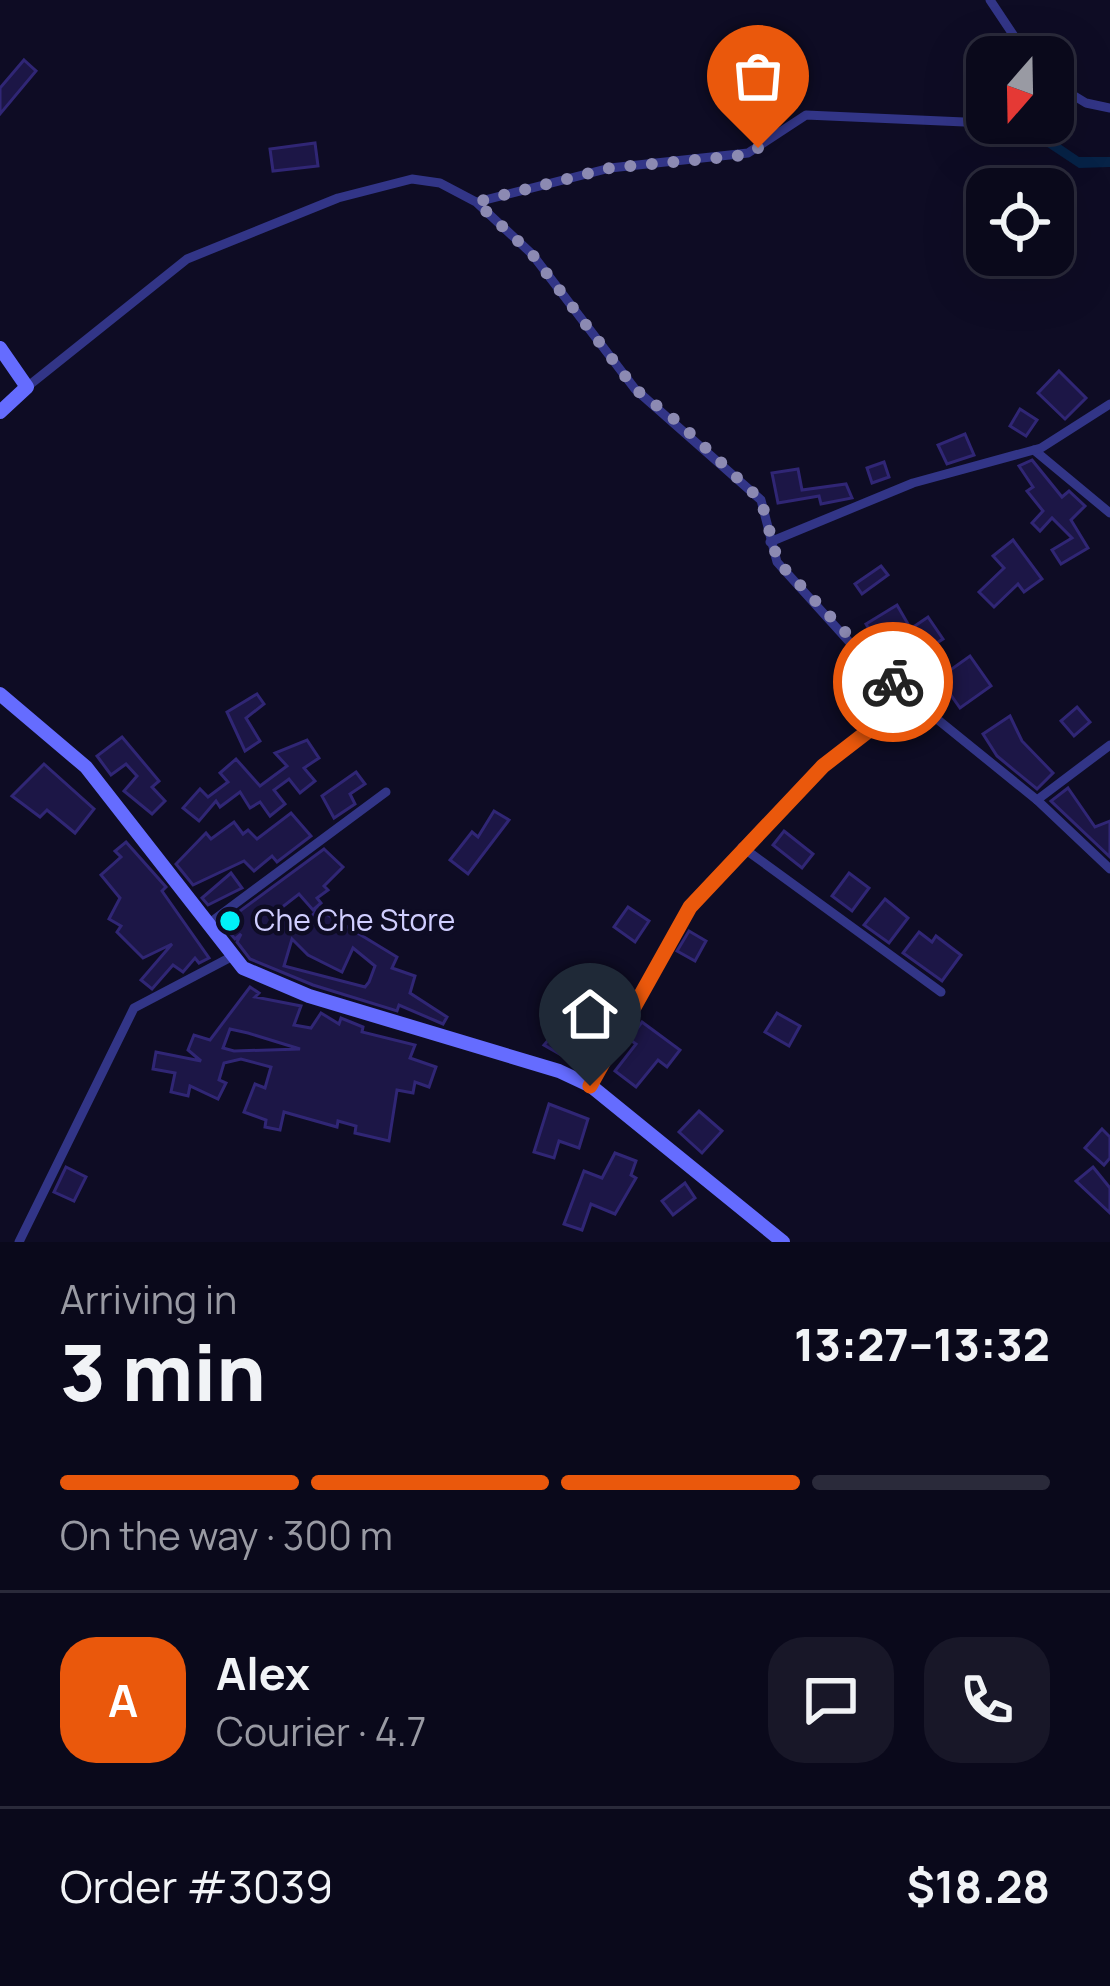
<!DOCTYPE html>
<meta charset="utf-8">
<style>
body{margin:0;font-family:Manrope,sans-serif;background:#181728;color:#f1f3f6;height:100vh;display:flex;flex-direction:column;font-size:45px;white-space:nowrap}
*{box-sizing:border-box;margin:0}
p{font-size:39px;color:#999aa3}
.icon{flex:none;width:66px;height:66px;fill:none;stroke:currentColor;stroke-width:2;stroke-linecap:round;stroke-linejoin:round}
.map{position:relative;height:1242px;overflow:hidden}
.panel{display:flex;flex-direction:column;background:#0a091b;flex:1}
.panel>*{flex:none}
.needle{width:78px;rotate:200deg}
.fabs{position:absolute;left:966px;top:36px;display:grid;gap:24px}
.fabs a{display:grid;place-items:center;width:108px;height:108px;border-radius:24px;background:#0a091b;box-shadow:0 12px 48px #0002,0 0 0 3px #2a2a3a;font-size:60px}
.pin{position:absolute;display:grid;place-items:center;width:102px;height:102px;color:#fff;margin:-123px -51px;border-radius:50% 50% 50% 0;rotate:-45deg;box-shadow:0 0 12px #0007}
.pin .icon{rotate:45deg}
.courier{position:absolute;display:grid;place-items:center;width:120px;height:120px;margin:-60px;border:9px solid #ea580c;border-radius:50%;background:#fff;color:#222;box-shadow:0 3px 15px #0007}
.overview em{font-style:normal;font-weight:800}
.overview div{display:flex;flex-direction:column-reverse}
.overview{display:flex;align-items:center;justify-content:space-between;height:204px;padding:0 60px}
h1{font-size:78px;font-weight:800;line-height:90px}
.bar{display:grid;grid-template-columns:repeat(4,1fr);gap:18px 12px;align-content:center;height:144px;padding:0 60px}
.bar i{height:15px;border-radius:9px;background:#2a2a3a}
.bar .selected{background:#ea580c}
.bar p{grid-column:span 4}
.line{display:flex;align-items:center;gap:30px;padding:0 60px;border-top:3px solid #2a2a3a}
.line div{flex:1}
.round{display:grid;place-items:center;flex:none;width:126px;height:126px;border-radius:36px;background:#181728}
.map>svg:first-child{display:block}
.water{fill:#072347}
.building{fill:#1c1646;stroke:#302675;stroke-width:3;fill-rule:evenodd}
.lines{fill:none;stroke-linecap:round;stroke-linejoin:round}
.street{stroke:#323587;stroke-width:9}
.secondary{stroke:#656cff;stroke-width:14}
.done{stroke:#8c8ab2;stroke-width:12;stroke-dasharray:0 21.6}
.route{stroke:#ea580c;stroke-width:15}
.poi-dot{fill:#00f1f9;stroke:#0e0c24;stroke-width:4.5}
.labels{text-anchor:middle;stroke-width:9;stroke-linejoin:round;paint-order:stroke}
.poi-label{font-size:30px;fill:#d0ceff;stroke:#0e0c24;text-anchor:start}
</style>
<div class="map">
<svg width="1110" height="1242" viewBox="0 0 1110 1242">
<rect width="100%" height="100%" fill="#0e0c24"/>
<polygon class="water" points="1011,123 1029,123 1079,157 1110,157 1110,167 1079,168"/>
<g class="building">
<polygon points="24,60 36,71 0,114 0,88"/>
<polygon points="315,143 318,166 273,171 270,149"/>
<polygon points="1059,371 1086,398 1065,419 1038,393"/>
<polygon points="1020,409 1037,420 1026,436 1010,426"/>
<polygon points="965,434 974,455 947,464 938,445"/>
<polygon points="1032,460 1062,497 1069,491 1085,506 1071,520 1088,548 1061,564 1052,550 1072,538 1052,518 1040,531 1032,523 1043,511 1027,491 1033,487 1019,466"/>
<polygon points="884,462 889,477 872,483 867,468"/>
<polygon points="798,469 802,490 846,484 852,498 821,504 819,496 778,503 772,473"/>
<polygon points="1013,540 1042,579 1024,592 1018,584 994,607 979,592 1004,568 993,556"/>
<polygon points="881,566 888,575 862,594 855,584"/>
<polygon points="897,605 908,624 877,643 866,624"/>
<polygon points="928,617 943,639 921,653 906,632"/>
<polygon points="970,656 991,686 960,708 939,678"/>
<polygon points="257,694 264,704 246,718 260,741 245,751 227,712"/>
<polygon points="1077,707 1090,722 1074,736 1061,721"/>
<polygon points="1010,716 1022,741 1053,773 1037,789 997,756 983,734"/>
<polygon points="122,737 159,781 152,787 165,801 152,814 124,791 137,776 126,764 111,775 97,756"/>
<polygon points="307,740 319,758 304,768 315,781 300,793 289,779 274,790 285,804 270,816 260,802 250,808 240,792 220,807 216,801 199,821 183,808 200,789 208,797 228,782 220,773 236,759 260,786 287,766 275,753"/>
<polygon points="44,764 94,809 75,833 47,810 40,817 12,796"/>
<polygon points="356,772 365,784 350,794 355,804 334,818 322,796"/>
<polygon points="1068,788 1095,827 1110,821 1110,857 1051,801"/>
<polygon points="494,811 509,820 468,874 450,860 472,832 478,837"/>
<polygon points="291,813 311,836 277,862 272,856 254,871 244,861 193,885 176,864 206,833 211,839 234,822 243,834 248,830 257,839"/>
<polygon points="784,831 813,854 802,868 773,845"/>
<polygon points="126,842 166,887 162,891 209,958 199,963 195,958 183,972 173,965 152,989 141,980 172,944 143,958 117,932 121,926 109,919 120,898 101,875 121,857 115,851"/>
<path d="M 324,849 L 343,867 L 324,886 L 328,890 L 317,898 L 321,903 L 313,910 L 299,894 L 281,908 L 298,931 L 318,909 L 397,957 L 392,968 L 415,976 L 410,993 L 447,1017 L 443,1024 L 399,1005 L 397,1011 L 313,985 L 250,959 L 237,942 L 241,934 L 235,939 L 228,931 L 225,922 ZM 292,939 L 308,955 L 342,972 L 353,948 L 375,966 L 369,982 L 365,987 L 284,966 Z"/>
<polygon points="231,873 242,888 208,905 202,898"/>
<polygon points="849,873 869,888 852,911 832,896"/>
<polygon points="885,899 908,918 889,943 864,925"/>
<polygon points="628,907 649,921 635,942 614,927"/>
<polygon points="689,931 706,941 695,961 677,951"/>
<polygon points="919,932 932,942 936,936 961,955 942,981 903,953"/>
<path d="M 250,987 L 259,993 L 255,997 L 301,1006 L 294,1025 L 311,1028 L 321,1013 L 339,1024 L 341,1018 L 363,1027 L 362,1032 L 415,1045 L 410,1058 L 436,1067 L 429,1087 L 415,1082 L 413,1093 L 397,1090 L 389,1141 L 355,1133 L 356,1126 L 338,1121 L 337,1127 L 284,1112 L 280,1130 L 265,1127 L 266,1120 L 244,1112 L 255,1084 L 265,1088 L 271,1067 L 241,1059 L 224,1063 L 219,1080 L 226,1083 L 218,1099 L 190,1086 L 188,1096 L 171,1092 L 175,1073 L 153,1069 L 156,1052 L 201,1061 L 188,1050 L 194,1035 L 210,1040 ZM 230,1029 L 248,1033 L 300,1049 L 234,1051 L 223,1048 Z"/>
<polygon points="777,1013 800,1026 789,1046 765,1032"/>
<polygon points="642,1022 680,1050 667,1067 658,1060 636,1087 615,1071 636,1044 629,1039"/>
<polygon points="561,1025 575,1036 569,1044 590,1060 584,1068 544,1045"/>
<polygon points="549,1104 588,1119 579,1148 559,1141 554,1158 534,1152"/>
<polygon points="699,1111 722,1131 702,1153 679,1132"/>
<polygon points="1102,1129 1110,1137 1110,1158 1104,1165 1085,1148"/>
<polygon points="615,1153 636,1161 631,1175 636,1178 615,1214 591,1204 582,1230 564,1224 584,1171 602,1178"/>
<polygon points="66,1167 86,1177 74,1201 54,1192"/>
<polygon points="1093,1167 1110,1188 1110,1213 1076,1181"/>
<polygon points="685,1183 695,1198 673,1215 662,1201"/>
</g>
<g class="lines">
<g class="street">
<polyline points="990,0 1028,57"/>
<polyline points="1053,83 1086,103 1110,108"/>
<polyline points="477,202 610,168 748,153 806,115 987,123"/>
<polyline points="27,387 187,259 338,198 412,179 440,183 476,202 532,254 635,389 761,500 777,562 863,657 911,698"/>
<polyline points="1034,450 1110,513"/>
<polyline points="770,542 913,483 1041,448 1110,404"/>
<polyline points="1037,800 1110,745"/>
<polyline points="742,847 941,992"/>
<polyline points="208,924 386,792"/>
<polyline points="591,1086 690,907 823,767 911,698 1037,800 1110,869"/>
<polyline points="19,1242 134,1008 231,957"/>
</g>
<g class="secondary">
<polyline points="0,348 27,387 0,412"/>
<polyline points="0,694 86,767 243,968 309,996 559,1071 591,1086 783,1242"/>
</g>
</g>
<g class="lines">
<polyline class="done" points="758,148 737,156 610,168 476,202 532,254 635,389 678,422 761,500 778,562 893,682"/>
<polyline class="route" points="590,1086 690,907 823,766 911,698 893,682"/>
</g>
<circle class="poi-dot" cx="230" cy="921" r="12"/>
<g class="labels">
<g class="poi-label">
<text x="254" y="931">Che Che Store</text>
</g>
</g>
</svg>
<div class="fabs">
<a><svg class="needle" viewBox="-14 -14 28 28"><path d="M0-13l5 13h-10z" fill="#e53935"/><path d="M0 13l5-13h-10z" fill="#999aa3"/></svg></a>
<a><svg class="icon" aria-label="locate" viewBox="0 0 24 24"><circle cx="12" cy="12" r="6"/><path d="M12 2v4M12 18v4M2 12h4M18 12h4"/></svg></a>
</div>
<div class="pin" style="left:758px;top:148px;background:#ea580c"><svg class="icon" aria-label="bag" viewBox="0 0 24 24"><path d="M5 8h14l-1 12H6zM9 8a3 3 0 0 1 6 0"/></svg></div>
<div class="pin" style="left:590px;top:1086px;background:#1f2937"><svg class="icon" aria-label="home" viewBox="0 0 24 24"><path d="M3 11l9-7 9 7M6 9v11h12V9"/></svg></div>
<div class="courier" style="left:893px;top:682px"><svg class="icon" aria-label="bike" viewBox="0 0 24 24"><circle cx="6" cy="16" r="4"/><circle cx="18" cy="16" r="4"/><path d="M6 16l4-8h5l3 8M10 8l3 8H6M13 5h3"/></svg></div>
</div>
<section class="panel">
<div class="overview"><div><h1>3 min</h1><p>Arriving in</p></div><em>13:27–13:32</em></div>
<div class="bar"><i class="selected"></i><i class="selected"></i><i class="selected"></i><i></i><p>On the way · 300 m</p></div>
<div class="line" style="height:216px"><b class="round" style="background:#ea580c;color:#fff">A</b><div><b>Alex</b><p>Courier · 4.7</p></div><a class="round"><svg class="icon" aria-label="chat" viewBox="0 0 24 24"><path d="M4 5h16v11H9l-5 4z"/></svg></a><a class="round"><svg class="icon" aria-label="phone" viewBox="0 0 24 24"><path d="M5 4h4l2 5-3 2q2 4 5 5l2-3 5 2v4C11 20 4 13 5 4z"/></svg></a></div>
<div class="line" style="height:156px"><div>Order #3039</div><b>$18.28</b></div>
</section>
